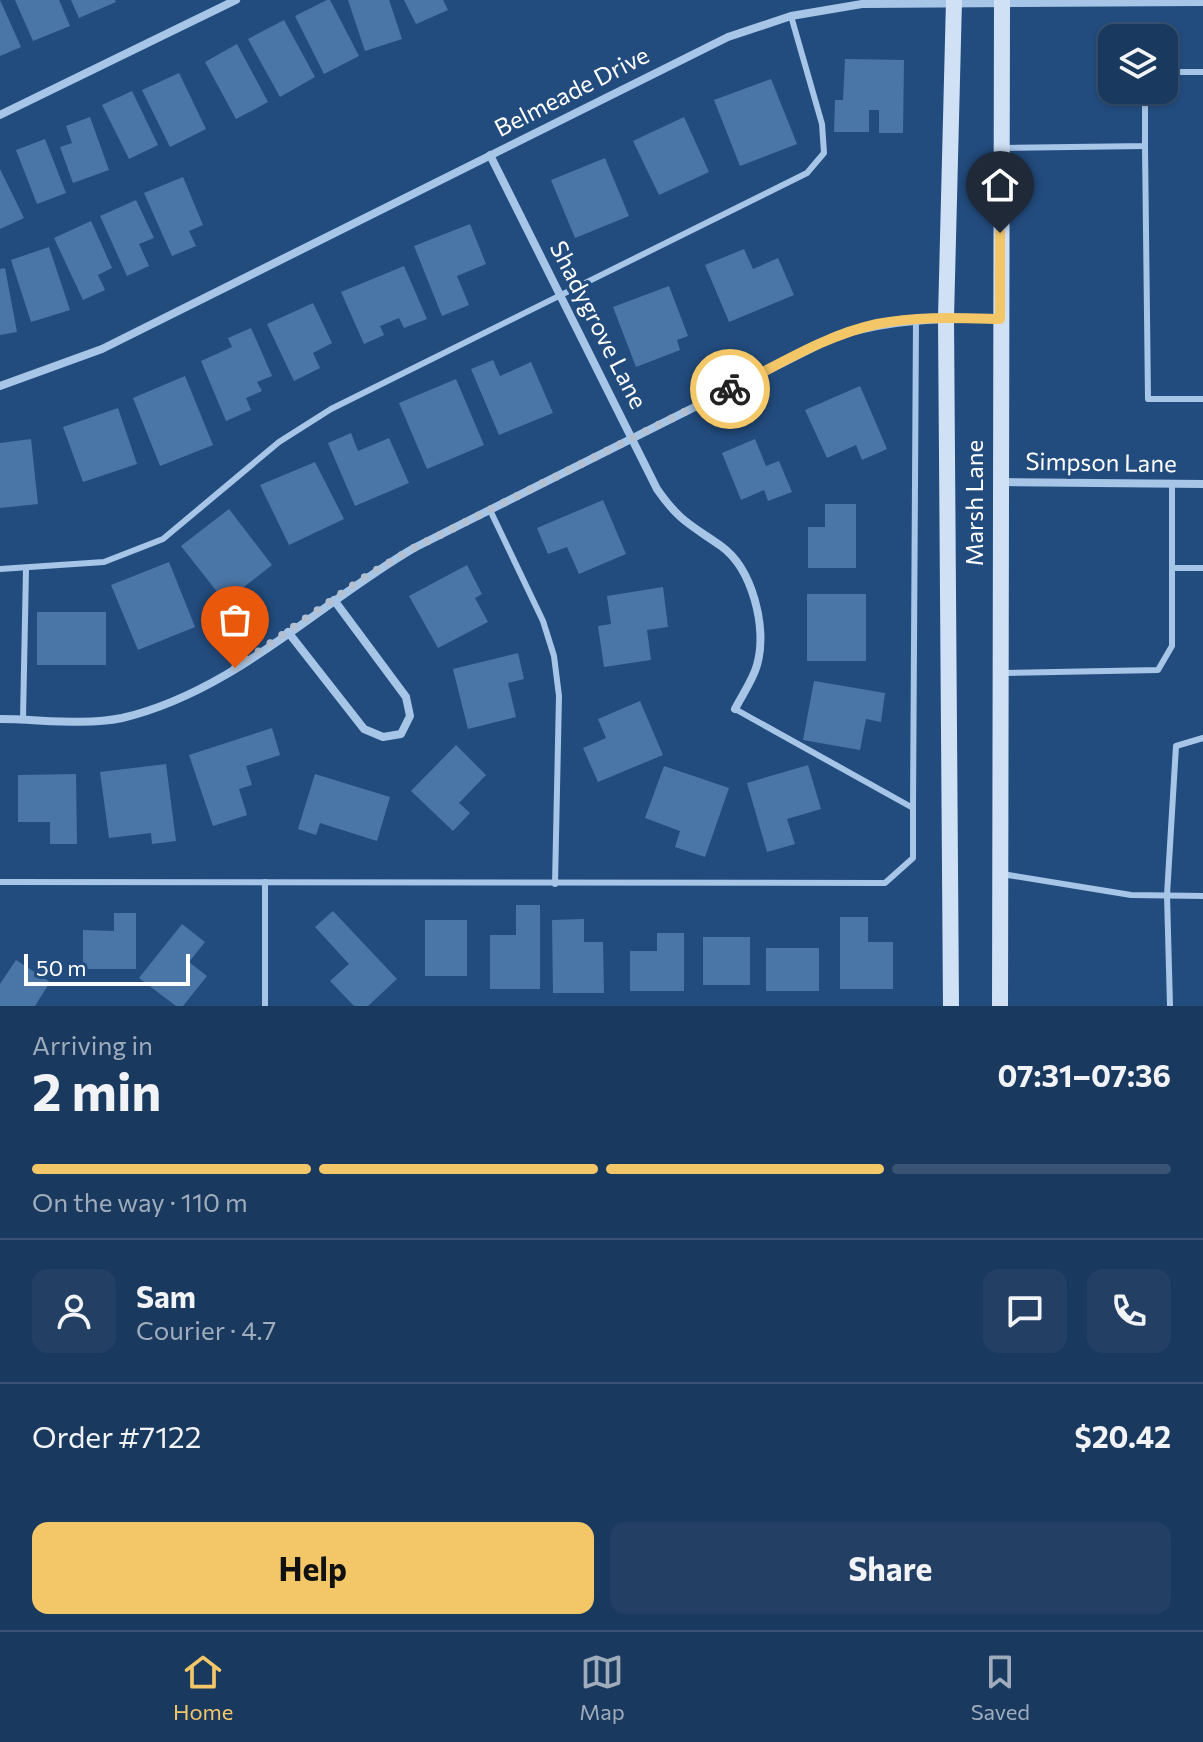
<!DOCTYPE html>
<meta charset="utf-8">
<style>
body{margin:0;font-family:Commissioner,sans-serif;background:#234064;color:#f1f3f6;height:100vh;display:flex;flex-direction:column;font-size:30px;white-space:nowrap}
*{box-sizing:border-box;margin:0}
p{font-size:26px;color:#9facbc}
.icon{flex:none;width:44px;height:44px;fill:none;stroke:currentColor;stroke-width:2;stroke-linecap:round;stroke-linejoin:round}
.map{position:relative;height:1006px;overflow:hidden}
.drawer{display:flex;flex-direction:column;background:#1a395e;flex:1}
.drawer>*{flex:none}
.tools{position:absolute;left:1098px;top:24px;display:grid;gap:16px}
.tools a{display:grid;place-items:center;width:80px;height:80px;border-radius:16px;background:#1a395e;box-shadow:0 2px 6px #0004,0 0 0 2px #385373;font-size:40px}
.scale{position:absolute;left:24px;bottom:20px;width:166px;box-sizing:border-box;padding-left:8px;border:4px solid #fff;border-top:0;font-size:22px;line-height:28px;white-space:nowrap;color:#fff;-webkit-text-stroke:6px #224c7e;paint-order:stroke}
.pin{position:absolute;display:grid;place-items:center;width:68px;height:68px;color:#fff;margin:-82px -34px;border-radius:50% 50% 50% 0;rotate:-45deg;box-shadow:0 0 8px #0007}
.pin .icon{rotate:45deg}
.courier{position:absolute;display:grid;place-items:center;width:80px;height:80px;margin:-40px;border:6px solid #f3c768;border-radius:50%;background:#fff;color:#222;box-shadow:0 2px 10px #0007}
.head em{font-style:normal;font-weight:700}
.head div{display:flex;flex-direction:column-reverse}
.head{display:flex;align-items:center;justify-content:space-between;height:136px;padding:0 32px}
h1{font-size:52px;font-weight:700;line-height:60px}
.bar{display:grid;grid-template-columns:repeat(4,1fr);gap:12px 8px;align-content:center;height:96px;padding:0 32px}
.bar i{height:10px;border-radius:6px;background:#385373}
.bar .on{background:#f3c768}
.bar p{grid-column:span 4}
.line{display:flex;align-items:center;gap:20px;padding:0 32px;border-top:2px solid #385373}
.line div{flex:1}
.round{display:grid;place-items:center;flex:none;width:84px;height:84px;border-radius:16px;background:#234064}
.button{display:flex;gap:16px;margin-top:auto;padding:16px 32px}
.button a{flex:1;height:92px;border-radius:16px;background:#f3c768;color:#111;font-size:32px;font-weight:700;line-height:92px;text-align:center}
.button a+a{background:#234064;color:#f1f3f6}
.tabs{display:flex;justify-content:space-around;align-items:center;height:112px;border-top:2px solid #385373;background:#1a395e;font-size:22px;color:#9facbc}
.tabs a{display:grid;justify-items:center;gap:4px}
.tabs .on{color:#f3c768}
.map>svg:first-child{display:block}
.building{fill:#4a76a7}
.lines{fill:none;stroke-linecap:round;stroke-linejoin:round}
.service{stroke:#a6c5e7;stroke-width:6}
.minor{stroke:#a6c5e7;stroke-width:8}
.secondary{stroke:#d0e1f6;stroke-width:16}
.done{stroke:#b2c0d2;stroke-width:8;stroke-dasharray:0 14.4}
.route{stroke:#f3c768;stroke-width:10}
.labels{text-anchor:middle;stroke-width:7;stroke-linejoin:round;paint-order:stroke}
.street-label{font-size:24px;fill:#fff;stroke:#224c7e}
</style>
<div class="map">
<svg width="1203" height="1006" viewBox="0 0 1203 1006">
<rect width="100%" height="100%" fill="#224c7e"/>
<g class="building">
<polygon points="0,0 21,47 0,56"/>
<polygon points="15,0 59,0 70,26 33,41"/>
<polygon points="71,0 115,0 116,2 79,18"/>
<polygon points="327,0 330,0 359,56 324,74 295,16"/>
<polygon points="348,0 389,0 402,39 365,51"/>
<polygon points="404,0 443,0 448,10 416,24"/>
<polygon points="284,20 315,77 280,97 248,39"/>
<polygon points="237,44 268,102 236,119 205,62"/>
<polygon points="845,59 904,60 903,133 879,133 879,110 869,110 869,132 834,132 835,100 843,100"/>
<polygon points="179,73 206,129 170,147 142,90"/>
<polygon points="771,79 797,144 740,166 714,100"/>
<polygon points="132,91 158,145 129,159 102,105"/>
<polygon points="90,117 109,170 73,183 60,147 72,143 66,126"/>
<polygon points="684,117 709,172 659,195 633,141"/>
<polygon points="45,139 66,193 37,204 16,150"/>
<polygon points="605,158 629,216 575,238 551,180"/>
<polygon points="0,169 24,218 0,229"/>
<polygon points="183,177 203,225 189,231 196,246 172,256 144,193"/>
<polygon points="136,200 154,238 139,244 149,266 127,276 100,216"/>
<polygon points="91,221 112,268 98,275 105,290 83,300 54,238"/>
<polygon points="470,224 486,264 457,276 469,305 442,316 414,246"/>
<polygon points="49,247 70,310 31,322 11,260"/>
<polygon points="744,249 753,269 778,258 794,295 729,322 705,265"/>
<polygon points="404,266 427,319 404,328 399,318 380,326 384,335 364,344 341,292"/>
<polygon points="5,268 17,332 0,335 0,269"/>
<polygon points="669,286 688,336 677,340 680,350 636,367 613,307"/>
<polygon points="313,303 332,343 313,353 320,368 294,381 267,324"/>
<polygon points="251,328 272,376 257,382 262,391 246,398 251,410 226,421 201,361 232,347 228,338"/>
<polygon points="493,360 500,376 531,362 553,413 499,435 471,369"/>
<polygon points="185,376 213,445 160,466 133,398"/>
<polygon points="456,379 484,445 427,469 399,403"/>
<polygon points="860,386 887,449 862,460 856,445 827,458 805,410"/>
<polygon points="118,408 137,464 83,482 63,427"/>
<polygon points="351,433 358,451 389,438 409,483 355,506 328,443"/>
<polygon points="31,439 38,504 0,508 0,443"/>
<polygon points="755,439 766,466 779,461 792,492 768,501 764,490 741,500 722,453"/>
<polygon points="315,462 344,519 289,545 260,485"/>
<polygon points="603,500 626,554 579,574 567,547 548,554 537,528"/>
<polygon points="825,504 856,504 856,568 808,568 808,527 825,527"/>
<polygon points="229,509 272,565 225,602 181,546"/>
<polygon points="169,562 195,627 138,650 111,585"/>
<polygon points="467,565 482,594 475,598 488,622 438,648 409,596"/>
<polygon points="663,587 668,627 647,630 651,660 604,667 598,626 611,624 607,596"/>
<rect x="807" y="594" width="59" height="67"/>
<rect x="37" y="612" width="69" height="53"/>
<polygon points="518,653 524,679 508,683 516,717 468,729 453,669"/>
<polygon points="814,681 885,693 881,722 866,719 860,750 803,740"/>
<polygon points="640,701 663,755 598,782 583,748 606,738 598,719"/>
<polygon points="272,728 280,755 246,766 252,785 239,789 247,815 213,826 189,755"/>
<polygon points="456,745 486,775 459,803 470,813 453,831 411,791"/>
<polygon points="166,764 176,841 152,844 151,833 109,838 100,772"/>
<polygon points="808,765 821,809 787,819 795,844 767,852 747,783"/>
<polygon points="664,766 729,788 705,857 675,847 680,831 645,818"/>
<polygon points="76,774 77,844 50,844 50,822 18,822 18,775"/>
<polygon points="315,774 390,797 377,841 320,823 316,835 298,829"/>
<polygon points="516,905 540,905 540,989 490,989 490,935 516,935"/>
<polygon points="333,911 397,979 368,1006 354,1006 330,981 349,964 315,927"/>
<polygon points="114,913 136,913 136,969 83,969 83,930 114,931"/>
<polygon points="840,917 868,917 868,942 893,942 893,989 840,989"/>
<polygon points="584,919 584,942 603,942 604,993 553,993 552,920"/>
<rect x="425" y="920" width="42" height="56"/>
<polygon points="182,924 205,942 189,962 207,976 183,1006 176,1006 139,978"/>
<polygon points="657,933 684,933 684,991 630,991 630,951 657,951"/>
<rect x="703" y="937" width="47" height="48"/>
<rect x="766" y="948" width="53" height="43"/>
<polygon points="16,960 50,982 35,1006 0,1006 0,984"/>
</g>
<g class="lines">
<g class="service">
<polyline points="1164,72 1203,72"/>
<polyline points="1145,146 1148,399 1203,399"/>
<polyline points="1005,148 1145,146 1145,90"/>
<polyline points="490,510 543,621 554,656 559,696 555,884"/>
<polyline points="1173,568 1203,568"/>
<polyline points="0,569 104,562 163,539 279,442 331,409 807,173 824,153 822,124 791,16"/>
<polyline points="1004,673 1158,670 1172,646 1172,484"/>
<polyline points="23,719 26,569"/>
<polyline points="913,808 916,319"/>
<polyline points="1002,874 1131,895 1203,896"/>
<polyline points="0,882 885,883 913,858 913,808 735,709"/>
<polyline points="265,1006 265,882"/>
<polyline points="1170,1006 1167,895 1176,746 1203,738"/>
</g>
<g class="minor">
<polyline points="0,115 236,0"/>
<path d="M 490,155 L 657,489 C 679,521 691,525 721,546 C 752,568 768,628 757,665 C 753,680 742,695 735,709"/>
<polyline points="0,386 102,349 728,37 791,16 862,4 1203,2"/>
<polyline points="1000,482 1203,484"/>
<polyline points="288,632 364,729 383,737 401,734 410,716 406,697 334,600"/>
<path d="M 0,719 C 39,719 83,726 122,718 C 233,692 318,604 414,548 L 836,336 C 891,319 942,318 1000,319"/>
</g>
<g class="secondary">
<polyline points="951,1006 946,318 954,0"/>
<polyline points="1000,1006 1002,0"/>
</g>
</g>
<g class="lines">
<polyline class="done" points="235,668 368,575 414,548 730,389"/>
<path class="route" d="M 730,389 C 777,366 825,335 877,324 C 917,316 959,318 1000,319 L 1000,233"/>
</g>
<g class="labels">
<g class="street-label">
<text transform="translate(572 92) rotate(-27)" y="8">Belmeade Drive</text>
<text transform="translate(598 325) rotate(63)" y="8">Shadygrove Lane</text>
<text transform="translate(1101 463) rotate(1)" y="8">Simpson Lane</text>
<text transform="translate(975 503) rotate(-90)" y="8">Marsh Lane</text>
</g>
</g>
</svg>
<div class="tools">
<a><svg class="icon" aria-label="layers" viewBox="0 0 24 24"><path d="M12 4l9 5-9 5-9-5zM3 14l9 5 9-5"/></svg></a>
</div>
<div class="scale">50 m</div>
<div class="pin" style="left:235px;top:668px;background:#ea580c"><svg class="icon" aria-label="bag" viewBox="0 0 24 24"><path d="M5 8h14l-1 12H6zM9 8a3 3 0 0 1 6 0"/></svg></div>
<div class="pin" style="left:1000px;top:233px;background:#1f2937"><svg class="icon" aria-label="home" viewBox="0 0 24 24"><path d="M3 11l9-7 9 7M6 9v11h12V9"/></svg></div>
<div class="courier" style="left:730px;top:389px"><svg class="icon" aria-label="bike" viewBox="0 0 24 24"><circle cx="6" cy="16" r="4"/><circle cx="18" cy="16" r="4"/><path d="M6 16l4-8h5l3 8M10 8l3 8H6M13 5h3"/></svg></div>
</div>
<section class="drawer">
<div class="head"><div><h1>2 min</h1><p>Arriving in</p></div><em>07:31–07:36</em></div>
<div class="bar"><i class="on"></i><i class="on"></i><i class="on"></i><i></i><p>On the way · 110 m</p></div>
<div class="line" style="height:144px"><a class="round"><svg class="icon" aria-label="person" viewBox="0 0 24 24"><circle cx="12" cy="8" r="4"/><path d="M4 21q1-7 8-7t8 7"/></svg></a><div><b>Sam</b><p>Courier · 4.7</p></div><a class="round"><svg class="icon" aria-label="chat" viewBox="0 0 24 24"><path d="M4 5h16v11H9l-5 4z"/></svg></a><a class="round"><svg class="icon" aria-label="phone" viewBox="0 0 24 24"><path d="M5 4h4l2 5-3 2q2 4 5 5l2-3 5 2v4C11 20 4 13 5 4z"/></svg></a></div>
<div class="line" style="height:104px"><div>Order #7122</div><b>$20.42</b></div>
<div class="button"><a>Help</a><a>Share</a></div>
</section>
<nav class="tabs">
<a class="on"><svg class="icon" aria-label="home" viewBox="0 0 24 24"><path d="M3 11l9-7 9 7M6 9v11h12V9"/></svg>Home</a>
<a><svg class="icon" aria-label="map" viewBox="0 0 24 24"><path d="M3 6l6-2 6 2 6-2v14l-6 2-6-2-6 2zM9 4v14M15 6v14"/></svg>Map</a>
<a><svg class="icon" aria-label="saved" viewBox="0 0 24 24"><path d="M7 4h10v16l-5-4-5 4z"/></svg>Saved</a>
</nav>
